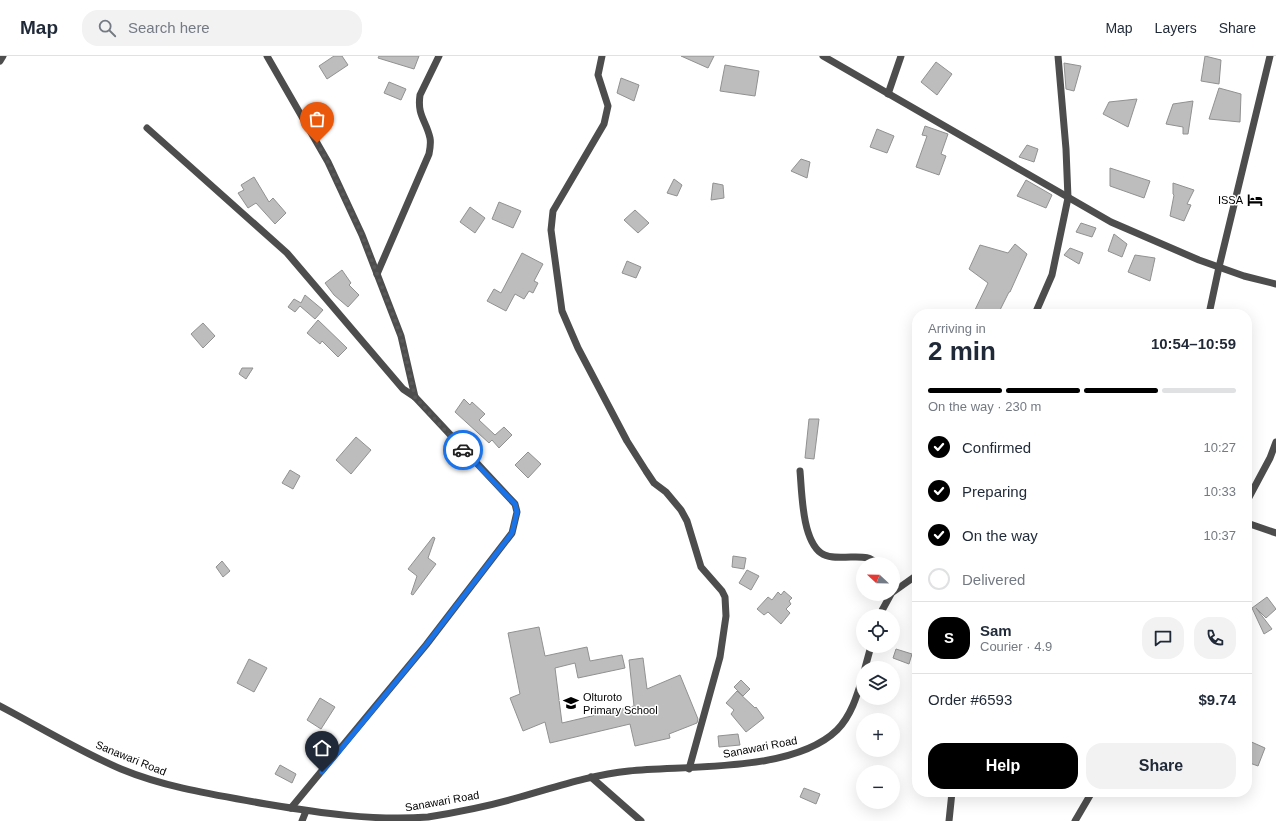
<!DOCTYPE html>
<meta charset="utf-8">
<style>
body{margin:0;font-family:Helvetica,sans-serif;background:#f2f2f3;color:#1f2937;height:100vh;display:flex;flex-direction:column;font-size:15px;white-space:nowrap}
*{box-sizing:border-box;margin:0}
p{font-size:13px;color:#747a83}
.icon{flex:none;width:22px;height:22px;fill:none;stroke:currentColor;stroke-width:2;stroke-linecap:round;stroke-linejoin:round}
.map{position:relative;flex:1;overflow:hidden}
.panel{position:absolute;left:912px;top:253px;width:340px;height:488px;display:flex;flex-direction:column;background:#fff;border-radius:16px;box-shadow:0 4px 16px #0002}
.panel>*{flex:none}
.needle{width:26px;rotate:292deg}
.controls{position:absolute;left:856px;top:501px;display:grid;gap:8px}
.controls a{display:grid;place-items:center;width:44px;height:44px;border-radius:50%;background:#fff;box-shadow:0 4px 16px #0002;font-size:20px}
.pin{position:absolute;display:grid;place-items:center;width:34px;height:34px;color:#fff;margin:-41px -17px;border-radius:50% 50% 50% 0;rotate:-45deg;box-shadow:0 0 4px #0007}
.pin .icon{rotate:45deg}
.courier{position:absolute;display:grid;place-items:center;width:40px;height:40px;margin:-20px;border:3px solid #1a73e8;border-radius:50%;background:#fff;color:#222;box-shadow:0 1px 5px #0007}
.head em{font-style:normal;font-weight:700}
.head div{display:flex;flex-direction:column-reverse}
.head{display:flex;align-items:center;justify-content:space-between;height:68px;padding:0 16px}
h1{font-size:26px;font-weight:700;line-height:30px}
.bar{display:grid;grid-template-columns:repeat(4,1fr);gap:6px 4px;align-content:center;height:48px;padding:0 16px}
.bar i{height:5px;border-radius:3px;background:#e0e1e3}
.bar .on{background:#000}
.bar p{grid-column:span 4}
.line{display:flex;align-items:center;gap:10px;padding:0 16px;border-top:1px solid #e0e1e3}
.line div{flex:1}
.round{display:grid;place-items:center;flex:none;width:42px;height:42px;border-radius:16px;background:#f2f2f3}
ol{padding:0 16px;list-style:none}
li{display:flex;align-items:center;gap:12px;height:44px}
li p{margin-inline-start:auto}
li .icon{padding:4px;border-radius:50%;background:#000;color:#fff;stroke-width:4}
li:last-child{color:#747a83}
li i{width:22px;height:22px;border:2px solid #e0e1e3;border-radius:50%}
.cta{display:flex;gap:8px;margin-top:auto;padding:8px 16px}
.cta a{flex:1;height:46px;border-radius:16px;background:#000;color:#fff;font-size:16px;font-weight:700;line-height:46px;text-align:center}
.cta a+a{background:#f2f2f3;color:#1f2937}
header{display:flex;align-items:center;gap:24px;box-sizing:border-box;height:56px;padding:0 20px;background:#fff;border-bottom:1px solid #e0e1e3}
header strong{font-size:19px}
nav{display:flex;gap:22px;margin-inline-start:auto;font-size:14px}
.search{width:280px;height:36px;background:#f2f2f3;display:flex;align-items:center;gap:10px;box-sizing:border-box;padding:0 14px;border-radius:16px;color:#747a83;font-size:15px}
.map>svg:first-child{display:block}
.building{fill:#bdbdbd;stroke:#919191}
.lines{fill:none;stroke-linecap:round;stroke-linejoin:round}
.minor{stroke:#4d4d4d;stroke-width:7}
.done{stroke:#595959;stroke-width:4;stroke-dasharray:0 7.2}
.route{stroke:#1a73e8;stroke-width:5}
.labels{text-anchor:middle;stroke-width:3;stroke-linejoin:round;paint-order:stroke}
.poi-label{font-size:11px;fill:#000;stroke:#fff;text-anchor:end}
.street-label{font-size:11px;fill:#000;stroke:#fff}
</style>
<header>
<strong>Map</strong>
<div class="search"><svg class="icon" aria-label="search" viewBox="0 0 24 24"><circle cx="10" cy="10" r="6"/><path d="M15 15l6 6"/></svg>Search here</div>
<nav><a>Map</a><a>Layers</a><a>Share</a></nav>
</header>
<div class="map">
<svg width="1276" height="765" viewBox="0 0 1276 765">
<rect width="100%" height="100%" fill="#fff"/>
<g class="building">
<polygon points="334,0 342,0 348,9 327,23 319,10"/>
<polygon points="379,0 419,0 414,13 378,2"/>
<polygon points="681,0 714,0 708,12"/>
<polygon points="1205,0 1221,4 1219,28 1201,25"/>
<polygon points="936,6 952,18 937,39 921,26"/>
<polygon points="1064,7 1081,10 1074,35 1066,33"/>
<polygon points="725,9 759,15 755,40 720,35"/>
<polygon points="621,22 639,29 634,45 617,37"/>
<polygon points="389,26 406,33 401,44 384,37"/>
<polygon points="1219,32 1241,38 1240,66 1209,63"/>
<polygon points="1137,43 1128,71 1103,58 1109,46"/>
<polygon points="1193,45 1188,78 1183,78 1183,71 1166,68 1173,48"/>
<polygon points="925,70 948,78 941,98 946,100 939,119 916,111 927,80 922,79"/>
<polygon points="877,73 894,80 887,97 870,91"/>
<polygon points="1027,89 1038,93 1034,106 1019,101"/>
<polygon points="801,103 810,106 807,122 791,115"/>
<polygon points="1110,112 1150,125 1144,142 1110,130"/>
<polygon points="254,121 269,146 273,142 286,157 275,168 256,147 248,152 238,137 244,134 241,129"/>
<polygon points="674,123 682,129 677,140 667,137"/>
<polygon points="1026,124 1052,139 1046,152 1017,140"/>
<polygon points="713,127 723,129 724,142 711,144"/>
<polygon points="1173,127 1194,134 1187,148 1191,149 1184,165 1170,160 1174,139 1173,138"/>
<polygon points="499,146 521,155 513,172 492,163"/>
<polygon points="470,151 485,162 475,177 460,166"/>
<polygon points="635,154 649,167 638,177 624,164"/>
<polygon points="1081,167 1096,172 1092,181 1076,176"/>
<polygon points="1114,178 1127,188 1122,201 1108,195"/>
<polygon points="1015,188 1027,198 1010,236 1009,236 998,258 973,258 988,227 969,213 980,189 1008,197"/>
<polygon points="1070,192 1083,197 1079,208 1064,199"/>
<polygon points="522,197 543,208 534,225 538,227 533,237 529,235 524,243 515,238 506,255 487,245 494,233 501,237"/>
<polygon points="1135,199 1155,202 1150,225 1128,216"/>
<polygon points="627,205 641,211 636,222 622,217"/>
<polygon points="342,214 351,227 349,229 359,239 348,251 334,239 325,227"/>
<polygon points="305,239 323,254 315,263 300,250 295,256 288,251 294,243 301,247"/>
<polygon points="318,264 347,292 338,301 322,285 320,288 307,277"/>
<polygon points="203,267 215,280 203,292 191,278"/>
<polygon points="242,312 253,312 246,323 239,318"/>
<polygon points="464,343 470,349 472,346 485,358 479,364 495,379 504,371 512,379 499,392 492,384 489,387 455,356"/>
<polygon points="809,363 819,363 814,403 805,402"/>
<polygon points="356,381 371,394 351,418 336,404"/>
<polygon points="528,396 541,408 528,422 515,409"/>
<polygon points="290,414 300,420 293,433 282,427"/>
<polygon points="433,481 435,482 428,502 436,508 413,539 411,538 417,520 408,513"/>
<polygon points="733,500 746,502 744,513 732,511"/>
<polygon points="222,505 230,515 223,521 216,511"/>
<polygon points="747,514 759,520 751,534 739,527"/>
<polygon points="784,535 792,542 789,545 791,548 786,553 790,557 781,568 768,556 764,559 757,553 768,541 772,544 778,536 781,539"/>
<polygon points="1267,541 1276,553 1266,562 1256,552 1272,573 1264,578 1252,552"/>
<polygon points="539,571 545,600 587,591 590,605 622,599 625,612 578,622 575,607 555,612 562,667 634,650 629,604 643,602 647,633 680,619 698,663 697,667 669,678 670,682 635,690 630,668 550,687 545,666 523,675 510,642 520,638 508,577"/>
<polygon points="896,593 912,598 909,608 893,602"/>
<polygon points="249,603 267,612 254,636 237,627"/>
<polygon points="741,624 750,633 743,640 734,631"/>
<polygon points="737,635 755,652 756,651 764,662 746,676 731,658 734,654 726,647"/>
<polygon points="320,642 335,651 321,673 307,664"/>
<polygon points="738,678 740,689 719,691 718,680"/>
<polygon points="1247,684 1265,692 1258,710 1247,706"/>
<polygon points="280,709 296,718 292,727 275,718"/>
<polygon points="804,732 820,738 816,748 800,741"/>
</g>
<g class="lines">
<g class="minor">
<polyline points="267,0 328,106 362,179 401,280 415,341"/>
<polyline points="602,0 598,19 608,50 604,68 553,155 551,174 562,255 578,292 627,385 646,415 654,427 666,436 681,454 687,465 701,511 722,535 725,541 726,560 720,601 689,713"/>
<polyline points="823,0 1111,166 1199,204 1244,220 1276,228"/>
<polyline points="0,5 3,0"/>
<polyline points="888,38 901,0"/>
<polyline points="147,72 287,197 403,333 415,341 515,448 517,456 512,477 426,589 291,752"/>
<path d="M 377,218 L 429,98 C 430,93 431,87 430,82 C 426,64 417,60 420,39 L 439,0"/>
<polyline points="1035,258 1052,219 1068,142 1066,93 1058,0"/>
<polyline points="1209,258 1219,211 1270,0"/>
<path d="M 800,415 C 802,437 802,483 821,497 C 829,503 842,501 851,501 C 862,501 870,500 877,508"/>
<polyline points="1247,445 1270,402 1276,386"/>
<polyline points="1247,467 1276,477"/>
<polyline points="893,536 917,519"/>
<polyline points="879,560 891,538"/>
<polyline points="865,612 871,590"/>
<path d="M 0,650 C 40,671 79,695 121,713 C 167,732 216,739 266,748 C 320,757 373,765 428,761 C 459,756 490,750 520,741 C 556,731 591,719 629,715 C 686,709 793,717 837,674 C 851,660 857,640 863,620"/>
<polyline points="591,721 641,765"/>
<polyline points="302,765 306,755"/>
<polyline points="949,765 952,736"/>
<polyline points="1075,765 1092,736"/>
</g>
</g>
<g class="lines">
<polyline class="done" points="317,87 328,106 362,179 401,280 415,341 463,394"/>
<polyline class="route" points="322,716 426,589 512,477 517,456 515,448 463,394"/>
</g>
<defs>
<g id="hotel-bare" transform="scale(1.2)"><path d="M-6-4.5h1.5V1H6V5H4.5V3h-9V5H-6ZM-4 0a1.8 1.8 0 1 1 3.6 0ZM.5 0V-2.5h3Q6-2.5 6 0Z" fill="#000" stroke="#fff" stroke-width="2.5" paint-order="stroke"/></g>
<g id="school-bare" transform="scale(1.2)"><path d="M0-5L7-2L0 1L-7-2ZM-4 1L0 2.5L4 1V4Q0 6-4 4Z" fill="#000" stroke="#fff" stroke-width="2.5" paint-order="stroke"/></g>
</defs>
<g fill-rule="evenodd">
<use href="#hotel-bare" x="1255" y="144"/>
<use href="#school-bare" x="571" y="647"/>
</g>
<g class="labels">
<g class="poi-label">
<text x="1243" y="148">ISSA</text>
<text x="583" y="645" text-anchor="start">Olturoto<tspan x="583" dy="13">Primary School</tspan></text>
</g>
<g class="street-label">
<text transform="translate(760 691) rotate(-11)" y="4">Sanawari Road</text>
<text transform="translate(131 702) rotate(22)" y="4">Sanawari Road</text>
<text transform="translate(442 745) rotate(-10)" y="4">Sanawari Road</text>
</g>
</g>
</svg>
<div class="controls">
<a><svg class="needle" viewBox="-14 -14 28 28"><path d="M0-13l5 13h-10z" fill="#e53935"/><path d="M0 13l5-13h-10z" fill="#747a83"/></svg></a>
<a><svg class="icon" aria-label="locate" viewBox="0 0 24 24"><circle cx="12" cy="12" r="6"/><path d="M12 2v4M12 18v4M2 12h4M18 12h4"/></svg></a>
<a><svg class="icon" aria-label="layers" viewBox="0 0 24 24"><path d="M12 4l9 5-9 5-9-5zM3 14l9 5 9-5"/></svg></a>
<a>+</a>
<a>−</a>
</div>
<div class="pin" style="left:317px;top:87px;background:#ea580c"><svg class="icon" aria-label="bag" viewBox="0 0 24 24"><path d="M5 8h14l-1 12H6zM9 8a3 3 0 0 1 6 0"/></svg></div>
<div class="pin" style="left:322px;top:716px;background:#1f2937"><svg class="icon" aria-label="home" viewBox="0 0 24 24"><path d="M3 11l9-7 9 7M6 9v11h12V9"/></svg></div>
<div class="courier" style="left:463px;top:394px"><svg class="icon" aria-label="car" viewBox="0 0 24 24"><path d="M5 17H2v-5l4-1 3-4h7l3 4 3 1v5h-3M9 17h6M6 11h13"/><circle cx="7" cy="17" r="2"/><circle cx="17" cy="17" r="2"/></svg></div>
<section class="panel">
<div class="head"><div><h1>2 min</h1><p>Arriving in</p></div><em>10:54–10:59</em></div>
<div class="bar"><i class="on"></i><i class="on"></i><i class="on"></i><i></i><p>On the way · 230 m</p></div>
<ol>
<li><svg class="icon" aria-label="check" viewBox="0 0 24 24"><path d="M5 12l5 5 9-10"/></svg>Confirmed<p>10:27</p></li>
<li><svg class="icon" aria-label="check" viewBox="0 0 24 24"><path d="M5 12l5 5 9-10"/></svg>Preparing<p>10:33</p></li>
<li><svg class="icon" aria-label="check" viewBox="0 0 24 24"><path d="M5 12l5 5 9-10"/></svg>On the way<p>10:37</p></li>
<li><i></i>Delivered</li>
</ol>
<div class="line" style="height:72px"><b class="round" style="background:#000;color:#fff">S</b><div><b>Sam</b><p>Courier · 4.9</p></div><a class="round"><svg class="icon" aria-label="chat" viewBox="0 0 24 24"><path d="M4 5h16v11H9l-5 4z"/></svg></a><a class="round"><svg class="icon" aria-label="phone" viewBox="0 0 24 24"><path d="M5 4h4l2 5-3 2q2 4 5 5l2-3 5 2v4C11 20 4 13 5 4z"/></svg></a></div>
<div class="line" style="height:52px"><div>Order #6593</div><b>$9.74</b></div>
<div class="cta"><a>Help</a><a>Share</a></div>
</section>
</div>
